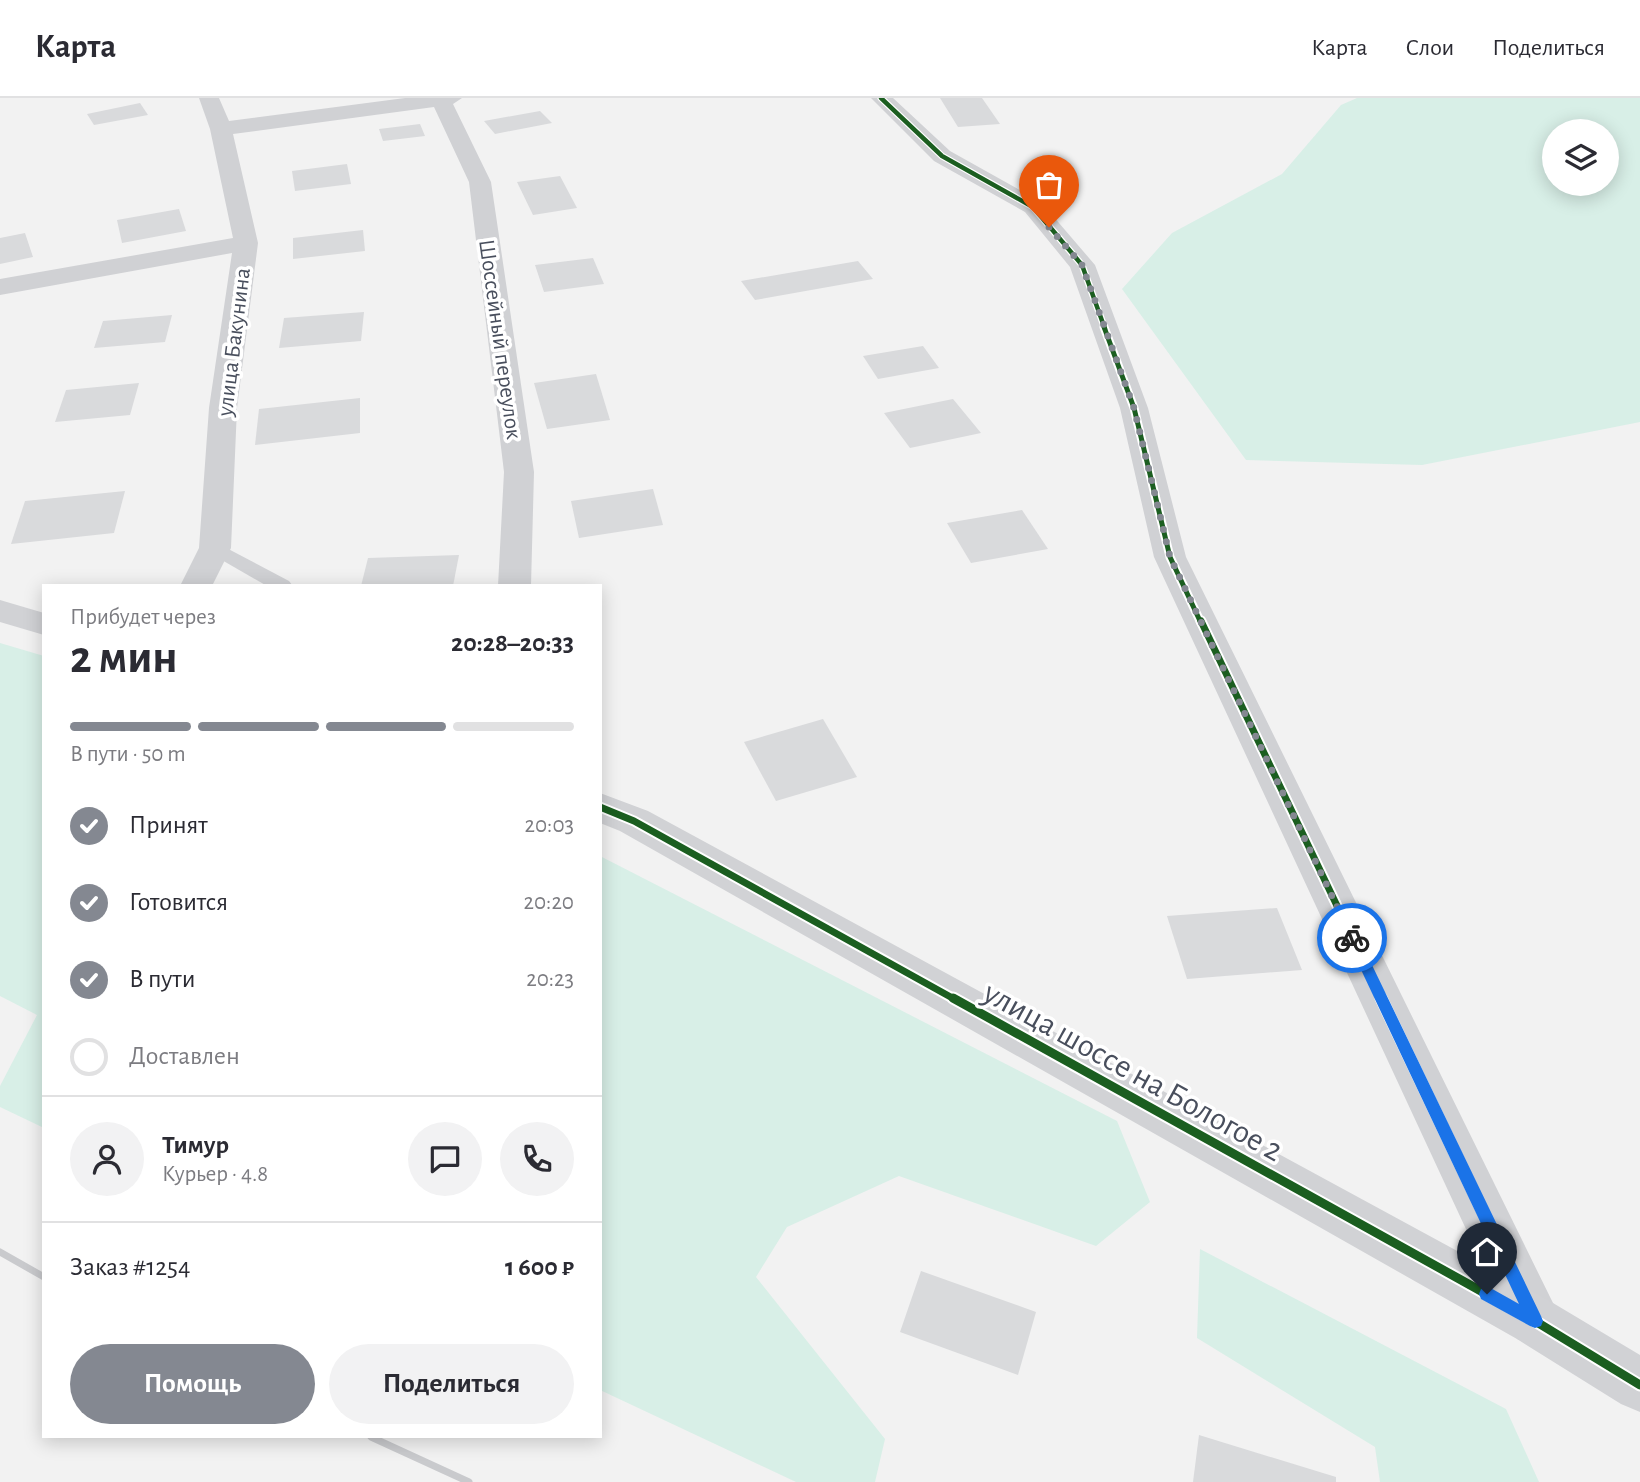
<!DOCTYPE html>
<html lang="ru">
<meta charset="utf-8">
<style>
body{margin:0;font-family:"Alegreya Sans",sans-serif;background:#f2f2f3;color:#2b2b33;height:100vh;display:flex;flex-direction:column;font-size:26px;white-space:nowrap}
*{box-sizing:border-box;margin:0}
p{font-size:23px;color:#7c7c81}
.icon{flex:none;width:38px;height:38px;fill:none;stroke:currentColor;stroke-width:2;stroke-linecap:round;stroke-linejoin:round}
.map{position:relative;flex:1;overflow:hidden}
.drawer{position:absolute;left:42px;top:486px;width:560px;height:854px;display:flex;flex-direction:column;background:#fff;border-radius:0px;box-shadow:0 4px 18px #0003}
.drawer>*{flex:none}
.tools{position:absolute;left:1542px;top:21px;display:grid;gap:14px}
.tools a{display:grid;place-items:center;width:77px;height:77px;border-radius:50%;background:#fff;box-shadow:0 4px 18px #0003;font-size:35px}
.pin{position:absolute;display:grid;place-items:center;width:60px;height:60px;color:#fff;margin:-72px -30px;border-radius:50% 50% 50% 0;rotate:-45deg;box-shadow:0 0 7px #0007}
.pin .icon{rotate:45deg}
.courier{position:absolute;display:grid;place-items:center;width:70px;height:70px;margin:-35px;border:5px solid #1a73e8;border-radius:50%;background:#fff;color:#222;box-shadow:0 2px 9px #0007}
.overview em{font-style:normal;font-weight:600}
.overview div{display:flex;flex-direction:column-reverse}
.overview{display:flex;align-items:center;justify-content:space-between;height:119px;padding:0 28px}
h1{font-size:46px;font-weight:600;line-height:52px}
.bar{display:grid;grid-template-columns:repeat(4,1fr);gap:10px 7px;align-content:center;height:84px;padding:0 28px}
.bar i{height:9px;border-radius:5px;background:#e1e1e2}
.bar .current{background:#848891}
.bar p{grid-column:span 4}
.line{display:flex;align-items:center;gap:18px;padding:0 28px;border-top:2px solid #e1e1e2}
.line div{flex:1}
.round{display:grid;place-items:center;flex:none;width:74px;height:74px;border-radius:37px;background:#f2f2f3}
ol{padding:0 28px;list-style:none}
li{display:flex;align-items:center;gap:21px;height:77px}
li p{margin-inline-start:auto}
li .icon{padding:7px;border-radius:50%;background:#848891;color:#fff;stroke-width:4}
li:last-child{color:#7c7c81}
li i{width:38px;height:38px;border:4px solid #e1e1e2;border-radius:50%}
.button{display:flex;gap:14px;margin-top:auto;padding:14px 28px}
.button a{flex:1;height:80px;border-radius:42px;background:#848891;color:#fff;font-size:28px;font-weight:600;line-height:80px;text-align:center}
.button a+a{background:#f2f2f3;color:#2b2b33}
header{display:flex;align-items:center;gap:42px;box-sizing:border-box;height:98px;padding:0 35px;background:#fff;border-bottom:2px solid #e1e1e2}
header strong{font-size:33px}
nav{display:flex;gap:38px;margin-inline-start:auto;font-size:24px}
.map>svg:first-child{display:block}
.green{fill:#d8efe7;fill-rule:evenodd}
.building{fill:#d9dadc}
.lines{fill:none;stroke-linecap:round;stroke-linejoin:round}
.lane{fill:#d0d1d4;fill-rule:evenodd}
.street{fill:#d0d1d4;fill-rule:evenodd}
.secondary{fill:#d1d2d5;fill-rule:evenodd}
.rail{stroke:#c9cacd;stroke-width:7}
.cycleway-far3-casing{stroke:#fff;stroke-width:7}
.cycleway-far2-casing{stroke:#fff;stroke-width:9}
.cycleway-far1-casing{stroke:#fff;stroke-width:11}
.cycleway-casing{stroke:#fff;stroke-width:13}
.cycleway-far3{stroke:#1b5e20;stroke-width:4.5}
.cycleway-far2{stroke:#1b5e20;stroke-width:5}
.cycleway-far1{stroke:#1b5e20;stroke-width:7}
.cycleway{stroke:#1b5e20;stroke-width:9}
.route{fill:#1a73e8}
.done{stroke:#848891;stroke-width:7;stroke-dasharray:0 12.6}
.labels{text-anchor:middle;stroke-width:7;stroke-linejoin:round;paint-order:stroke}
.far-street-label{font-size:23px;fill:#494f5d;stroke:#fff}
.near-street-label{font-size:33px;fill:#494f5d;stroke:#fff}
</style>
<header>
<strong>Карта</strong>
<nav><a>Карта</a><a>Слои</a><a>Поделиться</a></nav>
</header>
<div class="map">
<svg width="1640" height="1384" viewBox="0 0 1640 1384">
<rect width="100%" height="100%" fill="#f2f2f2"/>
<g class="green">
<path d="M 1357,0 L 1640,0 L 1640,324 L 1422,367 L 1246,362 L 1122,191 L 1172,135 L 1282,76 L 1341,7 ZM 1606,33 L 1606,86 L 1554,86 L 1554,33 Z"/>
<polygon points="0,545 44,558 44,1030 0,1009 0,988 37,917 0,898"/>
<polygon points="600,758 1117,1023 1150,1104 1096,1148 899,1078 787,1129 756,1179 885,1341 875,1384 796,1384 600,1292"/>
<polygon points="1200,1151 1506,1311 1539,1384 1380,1384 1375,1349 1197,1240"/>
</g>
<g class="building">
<polygon points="940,0 982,0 1000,26 958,29"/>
<polygon points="140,5 148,17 94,27 87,16"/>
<polygon points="540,13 552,25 495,36 484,23"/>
<polygon points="420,26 425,38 383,43 379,31"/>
<polygon points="347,66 351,86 295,93 292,73"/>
<polygon points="560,78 577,110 533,117 517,84"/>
<polygon points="179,111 186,133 122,145 117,122"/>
<polygon points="363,132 365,153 293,161 293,140"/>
<polygon points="25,135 33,159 0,166 0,140"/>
<polygon points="593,160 604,186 544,194 535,167"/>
<polygon points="858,163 873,181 755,202 741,183"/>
<polygon points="364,214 361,243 279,250 284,220"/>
<polygon points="172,217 165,244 94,250 103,223"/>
<polygon points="923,248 939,270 878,281 863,258"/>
<polygon points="596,276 610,322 547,331 534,285"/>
<polygon points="139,285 130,317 55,324 66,292"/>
<polygon points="360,300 360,335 255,347 259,311"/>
<polygon points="953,301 981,335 910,350 884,315"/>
<polygon points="653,391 663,427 579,440 571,403"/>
<polygon points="125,393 114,435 11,446 25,403"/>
<polygon points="1022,412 1048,451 971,465 947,425"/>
<polygon points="459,457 453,488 361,488 368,460"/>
<polygon points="823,621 857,679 776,703 744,644"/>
<polygon points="1277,810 1302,872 1187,881 1167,818"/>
<polygon points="921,1173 1036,1214 1018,1277 900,1234"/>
<polygon points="1199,1337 1336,1379 1336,1384 1193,1384"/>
</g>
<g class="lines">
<polygon class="lane" points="215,444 289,483 293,488 267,488 208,454 205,450 208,446"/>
<g class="street">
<polygon points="199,0 219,0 229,23 405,0 462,0 453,6 491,84 534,374 531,488 498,488 504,374 469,84 434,9 233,36 258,145 237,310 231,450 212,488 180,488 199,450 209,310 232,155 0,197 0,181 233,140 210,31"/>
<polygon points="871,0 893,0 950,53 1041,104 1095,167 1148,310 1186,459 1553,1205 1561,1223 1553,1241 1535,1248 1517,1241 1154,459 1120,310 1070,169 1025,114 934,63"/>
</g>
<g class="secondary">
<polygon points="0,502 44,515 44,537 0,524"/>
<polygon points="600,695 648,713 1553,1205 1640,1257 1640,1314 1621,1306 1517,1241 620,733 600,725"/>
</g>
<g class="rail">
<polyline points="0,1154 44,1179"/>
<polyline points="371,1339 469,1384"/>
</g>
<g class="cycleway-far3-casing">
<polyline id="cycleway-far3" points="881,0 942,58 1033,109 1082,167 1105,231"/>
</g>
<g class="cycleway-far2-casing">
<polyline id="cycleway-far2" points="1104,229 1134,310 1170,459 1201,525"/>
</g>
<g class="cycleway-far1-casing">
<g id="cycleway-far1">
<polyline points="1201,523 1382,902"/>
<polyline points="600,709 634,723 956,902"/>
</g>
</g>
<g class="cycleway-casing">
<g id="cycleway">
<polyline points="953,900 1535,1223 1640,1287"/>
<polyline points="1381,900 1535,1223"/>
</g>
</g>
<use href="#cycleway-far3" class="cycleway-far3"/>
<use href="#cycleway-far2" class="cycleway-far2"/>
<use href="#cycleway-far1" class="cycleway-far1"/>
<use href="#cycleway" class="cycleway"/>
</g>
<polygon class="route" points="1352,835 1359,840 1541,1218 1543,1223 1541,1228 1535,1230 1530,1228 1481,1201 1479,1196 1481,1191 1487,1188 1519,1206 1346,840"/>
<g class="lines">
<polyline class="done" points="1049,129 1082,167 1134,310 1170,459 1352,840"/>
</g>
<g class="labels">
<g class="far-street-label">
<text transform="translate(501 241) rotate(82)" y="8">Шоссейный переулок</text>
<text transform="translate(233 244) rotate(-83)" y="8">улица Бакунина</text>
</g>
<g class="near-street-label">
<text transform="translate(1134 972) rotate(29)" y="12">улица шоссе на Бологое 2</text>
</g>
</g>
</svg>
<div class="tools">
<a><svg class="icon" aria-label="layers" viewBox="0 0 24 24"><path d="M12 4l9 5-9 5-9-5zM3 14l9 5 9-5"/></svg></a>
</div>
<div class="pin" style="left:1049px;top:129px;background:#ea580c"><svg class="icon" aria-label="bag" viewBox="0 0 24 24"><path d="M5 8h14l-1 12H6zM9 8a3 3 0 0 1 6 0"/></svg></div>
<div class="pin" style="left:1487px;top:1196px;background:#1f2937"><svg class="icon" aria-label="home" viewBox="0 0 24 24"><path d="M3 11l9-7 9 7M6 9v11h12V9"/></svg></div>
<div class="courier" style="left:1352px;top:840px"><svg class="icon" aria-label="bike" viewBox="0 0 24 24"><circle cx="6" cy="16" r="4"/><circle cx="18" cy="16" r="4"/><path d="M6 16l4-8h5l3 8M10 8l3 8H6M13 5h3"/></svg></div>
<section class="drawer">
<div class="overview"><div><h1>2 мин</h1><p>Прибудет через</p></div><em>20:28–20:33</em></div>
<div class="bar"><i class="current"></i><i class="current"></i><i class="current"></i><i></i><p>В пути · 50 m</p></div>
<ol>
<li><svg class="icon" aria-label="check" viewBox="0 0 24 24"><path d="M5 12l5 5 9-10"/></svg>Принят<p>20:03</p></li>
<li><svg class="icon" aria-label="check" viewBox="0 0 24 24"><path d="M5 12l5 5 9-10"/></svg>Готовится<p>20:20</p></li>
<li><svg class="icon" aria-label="check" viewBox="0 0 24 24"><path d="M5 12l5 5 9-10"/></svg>В пути<p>20:23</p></li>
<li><i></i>Доставлен</li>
</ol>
<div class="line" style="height:126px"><a class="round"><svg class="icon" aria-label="person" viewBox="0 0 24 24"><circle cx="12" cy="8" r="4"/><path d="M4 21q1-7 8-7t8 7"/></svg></a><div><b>Тимур</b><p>Курьер · 4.8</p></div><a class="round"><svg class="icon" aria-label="chat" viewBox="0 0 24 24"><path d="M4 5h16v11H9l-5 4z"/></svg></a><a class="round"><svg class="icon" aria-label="phone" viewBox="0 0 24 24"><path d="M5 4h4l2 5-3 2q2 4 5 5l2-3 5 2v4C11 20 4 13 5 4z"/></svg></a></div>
<div class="line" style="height:91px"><div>Заказ #1254</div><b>1 600 ₽</b></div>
<div class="button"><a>Помощь</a><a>Поделиться</a></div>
</section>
</div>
